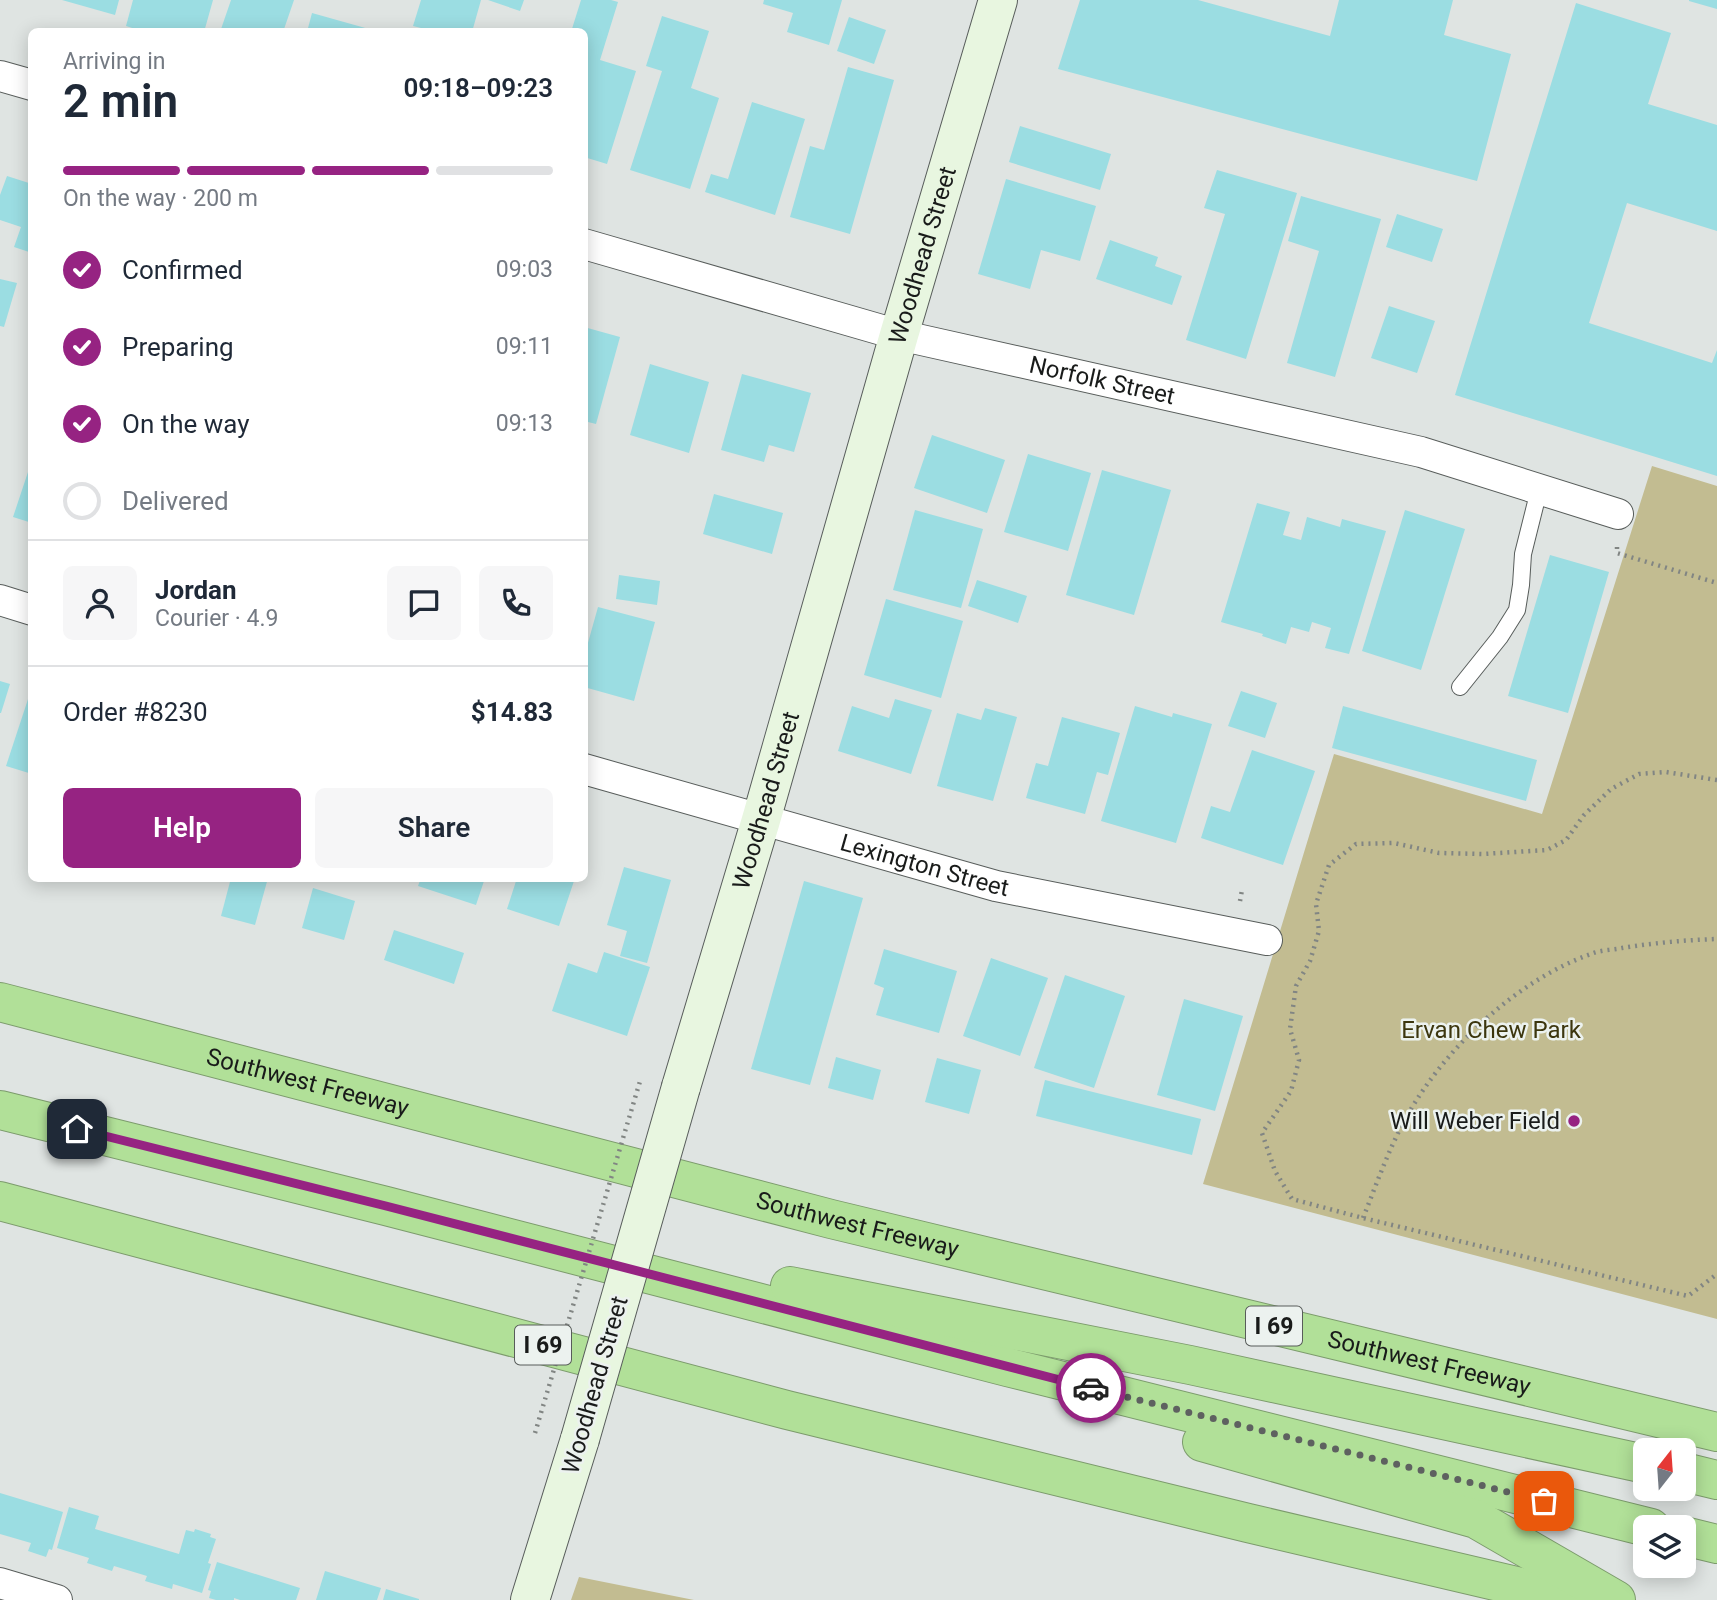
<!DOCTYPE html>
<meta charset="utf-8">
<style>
body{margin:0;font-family:Roboto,sans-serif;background:#f6f6f7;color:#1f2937;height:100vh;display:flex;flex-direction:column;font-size:26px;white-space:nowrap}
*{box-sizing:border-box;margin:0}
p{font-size:23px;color:#747a83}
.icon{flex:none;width:38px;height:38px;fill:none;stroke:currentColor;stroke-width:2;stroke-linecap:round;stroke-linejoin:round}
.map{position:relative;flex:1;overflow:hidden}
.drawer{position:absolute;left:28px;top:28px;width:560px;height:854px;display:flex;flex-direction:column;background:#fff;border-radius:10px;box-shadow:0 4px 18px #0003}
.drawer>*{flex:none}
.needle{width:46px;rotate:17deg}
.buttons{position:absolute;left:1633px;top:1438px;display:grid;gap:14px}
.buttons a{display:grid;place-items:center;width:63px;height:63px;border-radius:10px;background:#fff;box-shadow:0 4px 18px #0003;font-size:35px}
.pin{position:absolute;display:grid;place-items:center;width:60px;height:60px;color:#fff;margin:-30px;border-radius:14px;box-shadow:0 4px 10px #0006}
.courier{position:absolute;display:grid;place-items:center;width:70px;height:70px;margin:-35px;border:5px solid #962382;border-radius:50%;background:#fff;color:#222;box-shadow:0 2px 9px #0007}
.head em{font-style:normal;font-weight:600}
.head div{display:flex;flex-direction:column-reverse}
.head{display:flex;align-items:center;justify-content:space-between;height:119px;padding:0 35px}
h1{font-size:46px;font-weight:600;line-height:52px}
.bar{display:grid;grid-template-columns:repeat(4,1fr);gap:10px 7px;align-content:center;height:84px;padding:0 35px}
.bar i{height:9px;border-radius:5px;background:#e0e1e3}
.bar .current{background:#962382}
.bar p{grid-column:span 4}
.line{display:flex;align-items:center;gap:18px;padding:0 35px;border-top:2px solid #e0e1e3}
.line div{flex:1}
.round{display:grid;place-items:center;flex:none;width:74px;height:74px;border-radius:10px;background:#f6f6f7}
ol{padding:0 35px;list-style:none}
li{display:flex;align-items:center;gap:21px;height:77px}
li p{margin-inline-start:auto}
li .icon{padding:7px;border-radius:50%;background:#962382;color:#fff;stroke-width:4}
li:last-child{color:#747a83}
li i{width:38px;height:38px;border:4px solid #e0e1e3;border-radius:50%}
.action{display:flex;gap:14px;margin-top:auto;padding:14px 35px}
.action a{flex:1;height:80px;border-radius:10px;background:#962382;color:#fff;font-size:28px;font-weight:600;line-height:80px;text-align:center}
.action a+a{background:#f6f6f7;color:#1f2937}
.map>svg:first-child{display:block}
.green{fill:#c2bc91}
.building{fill:#9bdde2}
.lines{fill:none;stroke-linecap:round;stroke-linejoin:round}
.lane-casing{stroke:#585d5b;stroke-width:18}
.street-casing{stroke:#585d5b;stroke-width:32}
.secondary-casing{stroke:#585d5b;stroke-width:40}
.highway-casing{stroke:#7c9b6c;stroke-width:40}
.path{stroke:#818583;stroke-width:4.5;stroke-dasharray:2 5;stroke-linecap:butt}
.lane{stroke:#fff;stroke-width:16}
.street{stroke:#fff;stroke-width:30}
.secondary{stroke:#e8f6e0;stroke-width:38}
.highway{stroke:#b1e098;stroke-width:38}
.secondary-bridge-casing{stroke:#585d5b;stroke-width:40;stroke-linecap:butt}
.path-bridge{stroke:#818583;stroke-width:4.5;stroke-dasharray:2 5;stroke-linecap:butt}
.secondary-bridge{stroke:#e8f6e0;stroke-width:38}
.done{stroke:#5e6160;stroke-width:7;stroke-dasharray:0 12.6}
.route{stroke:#962382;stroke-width:9}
.poi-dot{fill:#962382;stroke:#ecf2ef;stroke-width:2.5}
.labels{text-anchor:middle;stroke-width:5;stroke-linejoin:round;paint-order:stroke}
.shield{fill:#ecf2ef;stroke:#585c5a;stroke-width:2}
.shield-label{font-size:23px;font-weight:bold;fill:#191b1a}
.street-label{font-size:24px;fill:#191b1a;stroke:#ecf2ef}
.park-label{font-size:24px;fill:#3c360e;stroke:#ecf2ef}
.poi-label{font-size:24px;fill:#191b1a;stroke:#ecf2ef;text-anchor:end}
</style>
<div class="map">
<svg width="1717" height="1600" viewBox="0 0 1717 1600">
<rect width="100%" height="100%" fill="#dfe4e2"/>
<g class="green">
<polygon points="1652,466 1717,486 1717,1319 1203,1184 1334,754 1542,814"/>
<polygon points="579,1577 694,1600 571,1600"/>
</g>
<g class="building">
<polygon points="62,0 119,0 115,15"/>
<polygon points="133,0 213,0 204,32 145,32 126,26"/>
<polygon points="231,0 294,0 283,32 220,32"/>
<polygon points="421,0 481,0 472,32 428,32 429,30 413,26"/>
<polygon points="488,0 524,0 520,11"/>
<polygon points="581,0 611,0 618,2 600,60 636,71 607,164 584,157 584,68 588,58 584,57 584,32 571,32"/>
<polygon points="764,0 842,0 829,45 787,32 793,13 763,4"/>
<polygon points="1080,0 1198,0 1330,36 1339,0 1453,0 1444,35 1511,54 1477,181 1058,69"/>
<polygon points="1689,0 1717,0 1717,9 1689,1"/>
<polygon points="1576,3 1671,33 1648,104 1717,125 1717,231 1627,203 1589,323 1712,363 1717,350 1717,476 1455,395"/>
<polygon points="312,13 376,31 375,32 307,32"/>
<polygon points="662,16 709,31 691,88 719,98 690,189 630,170 662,71 646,66"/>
<polygon points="849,17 886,30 874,64 837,51"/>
<polygon points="848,67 894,80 850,234 790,217 810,146 824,150"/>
<polygon points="752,102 805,119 775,215 705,192 711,174 728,179"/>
<polygon points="1020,126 1111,154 1100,190 1009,162"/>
<polygon points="1217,170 1297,193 1246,359 1186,340 1225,214 1204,208"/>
<polygon points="7,176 32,184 32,253 14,247 21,227 0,220 0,195"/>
<polygon points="1006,179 1096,206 1080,261 1041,250 1030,289 978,274"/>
<polygon points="1301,196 1381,219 1335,377 1287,363 1319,251 1288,241"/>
<polygon points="1397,214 1443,229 1432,262 1386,247"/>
<polygon points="1110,240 1158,257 1155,266 1182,276 1172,305 1096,279"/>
<polygon points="0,279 17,283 4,327 0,326"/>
<polygon points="1389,306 1435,321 1417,373 1371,358"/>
<polygon points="584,327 620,337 596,424 584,421"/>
<polygon points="650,364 709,382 689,453 630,435"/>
<polygon points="742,374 811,393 794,452 769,445 764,462 721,450"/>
<polygon points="932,435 1005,460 987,513 914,488"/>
<polygon points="1028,454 1091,473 1068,551 1004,532"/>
<polygon points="31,463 32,463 32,523 13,517"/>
<polygon points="1102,470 1171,490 1134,615 1066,595"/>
<polygon points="714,494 783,513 772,554 703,534"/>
<polygon points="1257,503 1290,512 1283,535 1301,540 1307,517 1340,527 1342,519 1386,531 1349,654 1325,648 1331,628 1312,622 1309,632 1291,627 1286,644 1262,636 1263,634 1221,622"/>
<polygon points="915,510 983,529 961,608 893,590"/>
<polygon points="1405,510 1465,529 1421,670 1362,651"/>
<polygon points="1550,555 1609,572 1568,713 1508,696"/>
<polygon points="619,575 660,581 657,605 616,599"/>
<polygon points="977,580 1027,596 1018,623 968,606"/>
<polygon points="886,599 963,621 941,698 864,675"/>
<polygon points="598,607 655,622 634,701 584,687 584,657"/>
<polygon points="0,681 10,684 1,713 0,713"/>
<polygon points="31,690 32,690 32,774 6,766"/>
<polygon points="1241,691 1277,703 1265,738 1228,726"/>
<polygon points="895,699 932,710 911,774 838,751 852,706 889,718"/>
<polygon points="1135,706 1172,717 1173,713 1212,724 1176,843 1101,821"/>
<polygon points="1343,706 1537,760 1526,801 1332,748"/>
<polygon points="985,708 1017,717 993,801 937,786 957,713 981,720"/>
<polygon points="1062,717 1120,733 1108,775 1097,772 1085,814 1026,798 1036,763 1048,766"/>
<polygon points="1252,750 1315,771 1283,865 1201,838 1211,806 1230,812"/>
<polygon points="624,867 671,880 647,963 620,956 627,931 607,925"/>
<polygon points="231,878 268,878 255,925 221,916"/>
<polygon points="421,878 485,878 476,905 418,886"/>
<polygon points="517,878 575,878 559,926 507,909"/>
<polygon points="804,881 863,898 810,1085 751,1069"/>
<polygon points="313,888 355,901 344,940 302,928"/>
<polygon points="394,930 464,953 454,984 384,960"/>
<polygon points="884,949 957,971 939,1033 876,1015 884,988 874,984"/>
<polygon points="604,952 650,967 627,1036 552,1011 568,963 597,973"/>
<polygon points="991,958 1048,978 1020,1056 963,1036"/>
<polygon points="1065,975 1125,996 1094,1088 1034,1068"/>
<polygon points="1184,999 1243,1016 1215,1111 1157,1095"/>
<polygon points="836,1057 881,1070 873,1100 828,1088"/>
<polygon points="937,1058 981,1070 969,1114 925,1102"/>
<polygon points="1045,1080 1201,1119 1192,1155 1036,1116"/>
<polygon points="0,1493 63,1512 52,1550 49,1549 46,1557 28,1551 31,1543 0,1534"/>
<polygon points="69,1507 99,1516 95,1529 179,1554 186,1530 194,1532 195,1529 211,1534 210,1537 216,1539 208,1563 211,1564 202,1593 173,1584 172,1589 145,1581 147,1576 114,1566 112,1571 87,1563 89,1558 57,1548"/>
<polygon points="217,1562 300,1588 296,1600 240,1600 234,1598 234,1600 216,1600 209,1598 211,1591 208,1590"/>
<polygon points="325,1571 381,1588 377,1600 316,1600"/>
<polygon points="386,1589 419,1599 419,1600 383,1600"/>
</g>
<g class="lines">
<g class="lane-casing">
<polyline id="lane" points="1460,687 1500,637 1517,610 1521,585 1523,554 1539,490"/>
</g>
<g class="street-casing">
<g id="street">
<polyline points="0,76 32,85"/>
<path id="s1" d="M 584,244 L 899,335 L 1421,452 L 1618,514"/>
<polyline points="0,600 32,610"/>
<path id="s2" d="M 584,769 L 996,886 L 1267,940"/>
<polyline points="0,1583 57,1600"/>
</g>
</g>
<g class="secondary-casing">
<g id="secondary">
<path id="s3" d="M 681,1087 L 761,820 L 899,335 L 998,0"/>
<polyline points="530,1600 580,1439"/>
</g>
</g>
<g class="highway-casing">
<g id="highway">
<path id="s4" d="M 0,1002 L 831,1219 L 1717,1432"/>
<polyline points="0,1110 386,1206 1007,1367 1651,1528"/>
<polyline points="0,1201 787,1410 1248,1523 1576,1600"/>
<polyline points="790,1286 1190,1365 1645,1464"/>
<polyline points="1202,1442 1476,1519 1616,1600"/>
<polyline points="1684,1472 1717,1480"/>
<polyline points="1684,1536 1717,1544"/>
</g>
</g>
<g class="path">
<polyline points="1617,547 1617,553 1717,583"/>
<polyline points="1717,780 1666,772 1639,774 1611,789 1584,815 1566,840 1547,850 1483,854 1439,853 1394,843 1356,844 1329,865 1316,904 1319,931 1310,961 1296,986 1290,1029 1299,1060 1291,1091 1262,1133 1275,1171 1292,1199 1363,1218 1688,1296 1717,1274"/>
<polyline points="1240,901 1242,890"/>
<path d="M 1363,1218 C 1377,1183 1389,1148 1407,1116 C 1445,1048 1517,980 1591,954 C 1600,950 1612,950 1622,948 C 1653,943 1685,940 1717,939"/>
</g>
<use href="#lane" class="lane"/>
<use href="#street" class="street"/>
<use href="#secondary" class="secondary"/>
<use href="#highway" class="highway"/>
<g class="secondary-bridge-casing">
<polyline id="secondary-bridge" points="580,1439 681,1087"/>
</g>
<polyline class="path-bridge" points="535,1433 641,1078"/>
<use href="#secondary-bridge" class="secondary-bridge"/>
</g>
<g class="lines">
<polyline class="done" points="1091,1388 1544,1501"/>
<polyline class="route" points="77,1129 386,1206 1091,1388"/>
</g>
<circle class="poi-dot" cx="1574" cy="1121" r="7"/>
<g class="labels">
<g class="shield">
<rect x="1246" y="1306.5" width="56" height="39" rx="5"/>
<rect x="515" y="1325.5" width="56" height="39" rx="5"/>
</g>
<g class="shield-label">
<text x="1274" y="1334">I 69</text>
<text x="543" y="1353">I 69</text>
</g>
<g class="street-label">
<text dy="8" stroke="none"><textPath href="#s3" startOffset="866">Woodhead Street</textPath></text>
<text dy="8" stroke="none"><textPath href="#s1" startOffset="536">Norfolk Street</textPath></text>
<text dy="8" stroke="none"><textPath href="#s3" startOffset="299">Woodhead Street</textPath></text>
<text dy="8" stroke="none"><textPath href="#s2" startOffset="354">Lexington Street</textPath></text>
<text dy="8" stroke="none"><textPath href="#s4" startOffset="318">Southwest Freeway</textPath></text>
<text dy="8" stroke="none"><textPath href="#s4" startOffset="886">Southwest Freeway</textPath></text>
<text dy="8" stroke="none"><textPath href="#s4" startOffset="1474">Southwest Freeway</textPath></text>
<text transform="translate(595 1385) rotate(-74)" y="8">Woodhead Street</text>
</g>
<g class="park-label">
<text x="1491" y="1038">Ervan Chew Park</text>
</g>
<g class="poi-label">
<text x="1560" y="1129">Will Weber Field</text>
</g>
</g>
</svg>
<div class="buttons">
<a><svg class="needle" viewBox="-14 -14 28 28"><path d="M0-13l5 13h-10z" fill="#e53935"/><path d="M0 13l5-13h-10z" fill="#747a83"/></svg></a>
<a><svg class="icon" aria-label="layers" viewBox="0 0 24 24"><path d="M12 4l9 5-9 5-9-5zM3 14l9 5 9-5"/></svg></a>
</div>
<div class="pin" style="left:1544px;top:1501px;background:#ea580c"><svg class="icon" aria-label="bag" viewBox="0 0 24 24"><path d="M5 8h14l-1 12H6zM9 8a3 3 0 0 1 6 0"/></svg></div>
<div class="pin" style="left:77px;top:1129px;background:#1f2937"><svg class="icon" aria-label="home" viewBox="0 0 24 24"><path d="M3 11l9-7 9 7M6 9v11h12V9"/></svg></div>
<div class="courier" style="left:1091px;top:1388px"><svg class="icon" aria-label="car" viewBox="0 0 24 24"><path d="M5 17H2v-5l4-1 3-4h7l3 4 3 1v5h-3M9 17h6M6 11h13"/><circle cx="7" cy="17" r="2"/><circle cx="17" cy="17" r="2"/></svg></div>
<section class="drawer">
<div class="head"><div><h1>2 min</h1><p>Arriving in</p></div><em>09:18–09:23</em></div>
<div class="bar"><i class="current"></i><i class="current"></i><i class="current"></i><i></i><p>On the way · 200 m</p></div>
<ol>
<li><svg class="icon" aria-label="check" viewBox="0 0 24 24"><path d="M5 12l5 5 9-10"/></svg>Confirmed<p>09:03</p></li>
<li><svg class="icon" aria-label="check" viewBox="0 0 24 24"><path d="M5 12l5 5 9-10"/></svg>Preparing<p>09:11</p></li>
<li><svg class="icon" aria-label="check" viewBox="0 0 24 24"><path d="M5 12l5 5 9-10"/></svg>On the way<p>09:13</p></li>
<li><i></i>Delivered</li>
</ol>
<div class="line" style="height:126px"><a class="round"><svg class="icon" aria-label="person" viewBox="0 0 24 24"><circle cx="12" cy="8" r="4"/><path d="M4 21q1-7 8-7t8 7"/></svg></a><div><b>Jordan</b><p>Courier · 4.9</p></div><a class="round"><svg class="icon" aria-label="chat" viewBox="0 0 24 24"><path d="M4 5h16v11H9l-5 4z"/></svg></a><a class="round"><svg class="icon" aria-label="phone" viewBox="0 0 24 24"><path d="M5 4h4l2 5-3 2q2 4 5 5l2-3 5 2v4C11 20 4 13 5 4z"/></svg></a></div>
<div class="line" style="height:91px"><div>Order #8230</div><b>$14.83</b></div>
<div class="action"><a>Help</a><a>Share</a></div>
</section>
</div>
